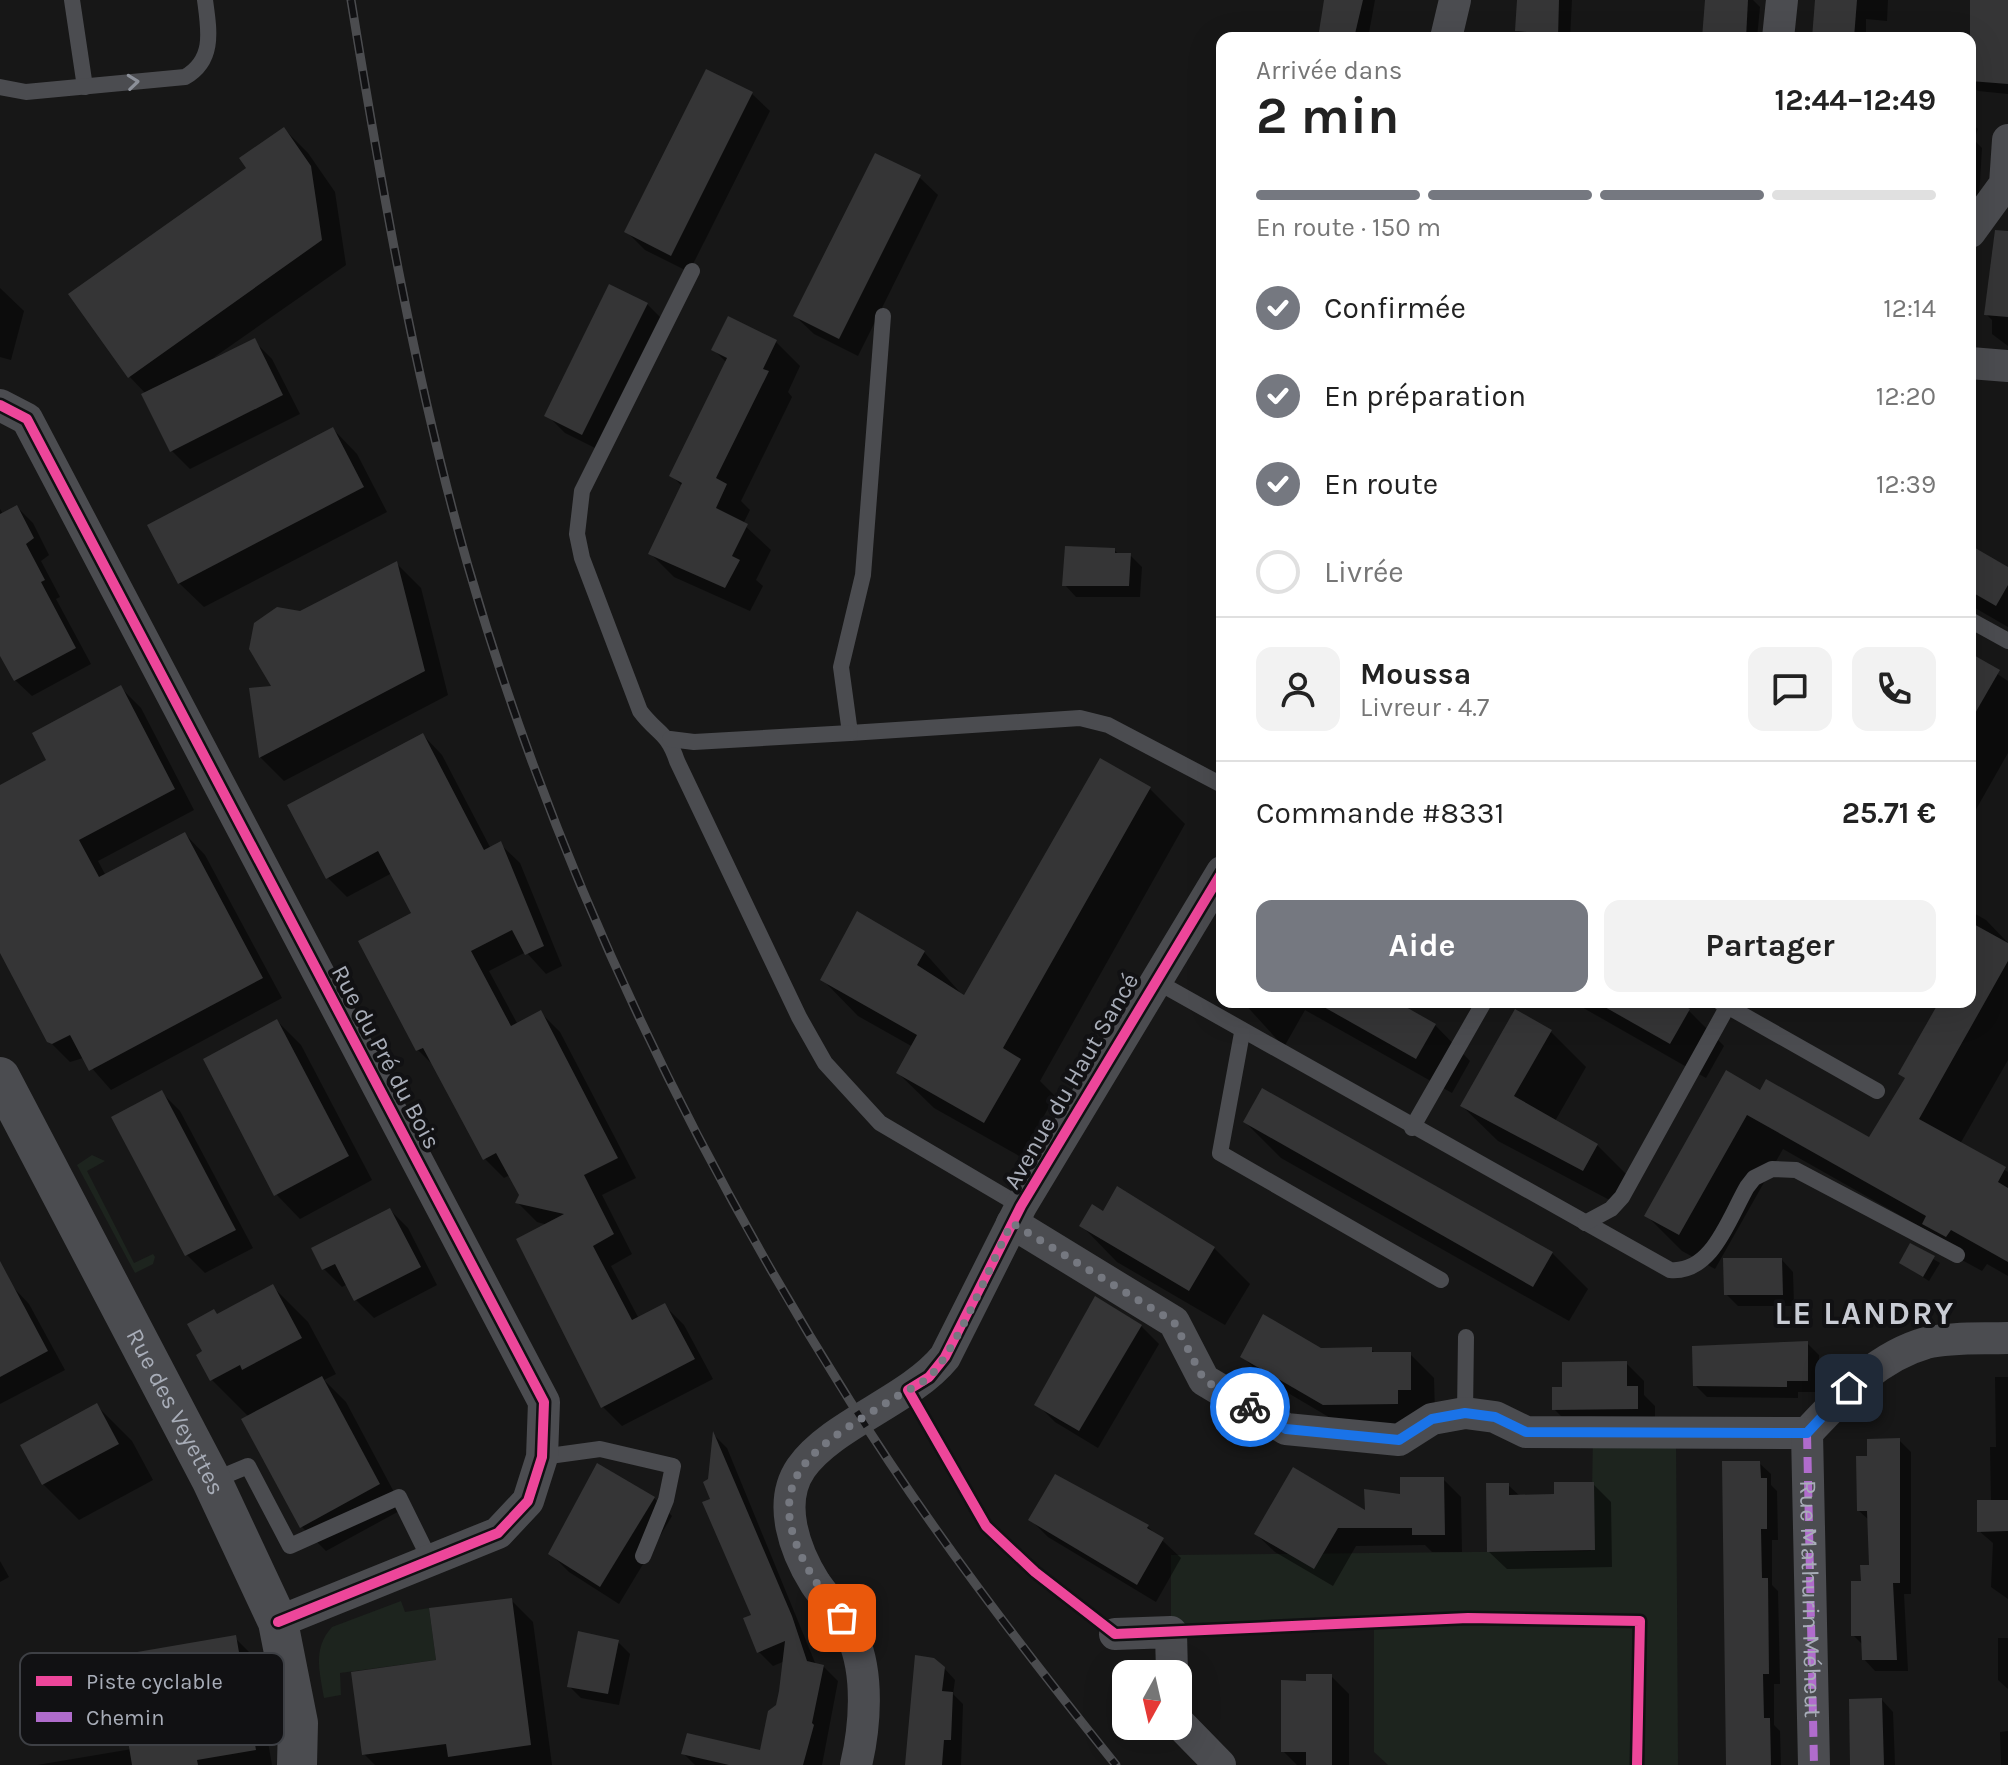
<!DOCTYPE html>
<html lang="fr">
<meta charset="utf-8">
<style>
body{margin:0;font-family:Karla,sans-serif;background:#f2f2f2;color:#222;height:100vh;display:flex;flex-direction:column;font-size:30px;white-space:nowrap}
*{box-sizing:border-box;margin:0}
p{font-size:26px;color:#767676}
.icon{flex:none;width:44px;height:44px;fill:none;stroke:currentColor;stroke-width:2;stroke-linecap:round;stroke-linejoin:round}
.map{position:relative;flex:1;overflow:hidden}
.drawer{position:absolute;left:1216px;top:32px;width:760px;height:976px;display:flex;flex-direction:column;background:#fff;border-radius:16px;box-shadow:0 8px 32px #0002}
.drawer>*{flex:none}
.needle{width:52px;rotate:188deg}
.controls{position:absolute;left:1112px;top:1660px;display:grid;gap:16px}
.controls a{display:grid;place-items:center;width:80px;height:80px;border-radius:16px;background:#fff;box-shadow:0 8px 32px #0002;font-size:40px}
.pin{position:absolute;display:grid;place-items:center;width:68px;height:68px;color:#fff;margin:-34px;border-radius:16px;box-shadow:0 4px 12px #0006}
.courier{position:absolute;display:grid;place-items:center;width:80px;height:80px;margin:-40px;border:6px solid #1a73e8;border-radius:50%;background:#fff;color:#222;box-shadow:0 2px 10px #0007}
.head em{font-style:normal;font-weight:700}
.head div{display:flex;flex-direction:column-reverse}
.head{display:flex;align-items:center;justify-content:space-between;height:136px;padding:0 40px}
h1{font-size:52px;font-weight:700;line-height:60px}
.bar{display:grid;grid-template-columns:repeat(4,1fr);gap:12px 8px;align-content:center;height:96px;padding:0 40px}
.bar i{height:10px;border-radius:6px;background:#e0e0e0}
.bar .current{background:#757880}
.bar p{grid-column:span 4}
.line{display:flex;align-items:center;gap:20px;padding:0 40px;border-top:2px solid #e0e0e0}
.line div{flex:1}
.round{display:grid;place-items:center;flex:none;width:84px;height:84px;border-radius:16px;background:#f2f2f2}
ol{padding:0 40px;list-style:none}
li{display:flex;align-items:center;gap:24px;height:88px}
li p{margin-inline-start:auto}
li .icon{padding:8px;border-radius:50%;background:#757880;color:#fff;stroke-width:4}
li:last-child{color:#767676}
li i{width:44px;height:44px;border:4px solid #e0e0e0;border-radius:50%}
.primary-button{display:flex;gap:16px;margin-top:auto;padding:16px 40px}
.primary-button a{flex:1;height:92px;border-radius:16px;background:#757880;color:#fff;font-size:32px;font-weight:700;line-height:92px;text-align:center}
.primary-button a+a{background:#f2f2f2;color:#222}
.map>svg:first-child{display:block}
.green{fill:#1d241e}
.shadow{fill:#0007}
.building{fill:#353536}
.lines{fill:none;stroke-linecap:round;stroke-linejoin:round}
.service{stroke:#4b4c50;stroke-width:16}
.minor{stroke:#4b4c50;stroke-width:32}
.tertiary{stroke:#4b4c50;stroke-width:40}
.rail-casing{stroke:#4b4c4f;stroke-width:9}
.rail{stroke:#111113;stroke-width:6;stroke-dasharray:18;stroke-linecap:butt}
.quiet{stroke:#b06ccc;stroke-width:8;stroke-dasharray:16 8;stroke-linecap:butt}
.cycleway-casing{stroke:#111113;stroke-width:15}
.cycleway{stroke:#ed469a;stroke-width:10}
.oneway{stroke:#8c9099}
.done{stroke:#757880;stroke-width:8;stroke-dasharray:0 14.4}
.route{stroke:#1a73e8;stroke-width:10}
.labels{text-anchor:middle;stroke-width:8;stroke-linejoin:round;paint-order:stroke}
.street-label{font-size:24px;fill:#a8adb8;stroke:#111113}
.district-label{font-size:32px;font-weight:bold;letter-spacing:2px;fill:#c9ccd4;stroke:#111113}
.key{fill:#111113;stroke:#3e4045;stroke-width:2}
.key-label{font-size:22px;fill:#a8adb8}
</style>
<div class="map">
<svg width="2008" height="1765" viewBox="0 0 2008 1765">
<rect width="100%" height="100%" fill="#171717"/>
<g class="green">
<polygon points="92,1155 105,1161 87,1171 134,1263 153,1254 155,1257 153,1264 135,1273 77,1165"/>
<polygon points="1593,1434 1676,1434 1678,1765 1388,1765 1374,1752 1374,1623 1171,1632 1171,1555 1591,1551"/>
<path d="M 401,1601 L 405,1612 L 429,1608 L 436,1660 L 340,1673 L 341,1695 L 324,1698 C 320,1672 312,1649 332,1627 Z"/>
</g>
<g class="shadow">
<polygon points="1326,0 1375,0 1368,38 1320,38"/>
<polygon points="1520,0 1572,0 1570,38 1525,38 1517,31"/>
<polygon points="1706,0 1753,0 1760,7 1757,38 1703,38"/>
<polygon points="1817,0 1888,0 1887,21 1866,19 1866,38 1814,38"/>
<polygon points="1972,0 2008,0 2008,94 1978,91 1970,84"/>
<polygon points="751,93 770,111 689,272 645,250 627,232"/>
<polygon points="1970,122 1978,129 1974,140 1982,148 1979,199 1974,199 1971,217"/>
<polygon points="284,129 308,153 335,192 346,265 213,358 254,341 272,359 300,414 190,469 172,451 146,394 129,376 249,169"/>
<polygon points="919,177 938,195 858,356 814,334 795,316"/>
<polygon points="2008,246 2008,346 1992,334 1992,320 1986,314"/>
<polygon points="0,288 24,311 11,360 0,357"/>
<polygon points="647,304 665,322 601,451 565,433 547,415"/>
<polygon points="776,342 800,366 788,392 792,397 741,501 750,510 743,524 771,550 756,580 763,586 750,611 674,577 650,553 682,486 672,476 727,363 713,349"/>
<polygon points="333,429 357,454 387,512 204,607 179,583"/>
<polygon points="17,507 33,523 49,555 41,561 60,597 56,599 91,664 32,696 15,680 0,652 0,509 3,514"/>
<polygon points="1970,548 2008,569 2008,627 1970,605"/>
<polygon points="1114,550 1120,555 1130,555 1142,567 1140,597 1076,597 1065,585"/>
<polygon points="397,564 421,588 448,695 284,781 260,757 251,690 274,687 300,613"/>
<polygon points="1970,656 2008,681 2008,753 1970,820"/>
<polygon points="121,688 141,708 194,810 98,861 106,876 185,834 205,855 282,998 111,1090 83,1058 70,1062 49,1041 0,948 0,787 49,761"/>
<polygon points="423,735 442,755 491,849 500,844 520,863 562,966 546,974 526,952 489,971 518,1025 541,1013 560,1032 636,1178 602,1195 632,1254 611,1266 639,1319 664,1305 684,1325 713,1379 622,1426 603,1407 548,1225 537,1222 518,1203 521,1195 510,1175 504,1178 485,1159 437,1069 418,1050 414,914 392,873 347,897 328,878"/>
<polygon points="1150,789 1185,824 1040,1081 1055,1096 1021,1157 934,1108 898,1073 913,1047 858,1016 823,980 924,952 965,998"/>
<polygon points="1970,911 1986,920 2008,943 2008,1060 1960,1144 2008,1172 2008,1276 1987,1264 1982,1271 1960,1259 1935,1235 1783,1149 1715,1269 1682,1251 1647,1216 1761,1092 1870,1140 1906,1079 1941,1002 1970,1002"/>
<polygon points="1243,1002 1393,1002 1435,1025 1470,1061 1452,1093 1305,1010 1284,1047"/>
<polygon points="1573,1002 1673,1002 1689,1011 1724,1046 1706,1078"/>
<polygon points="277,1021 301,1045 372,1180 300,1219 276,1194"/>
<polygon points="1550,1031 1586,1067 1555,1121 1597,1145 1633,1181 1619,1205 1498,1141 1462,1106"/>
<polygon points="162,1093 180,1111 253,1248 205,1273 187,1255"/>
<polygon points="1245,1122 1552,1253 1588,1289 1569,1321 1281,1158"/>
<polygon points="390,1210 408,1228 437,1285 374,1318 356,1300 348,1284 342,1287 324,1269"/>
<polygon points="1082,1226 1214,1248 1250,1284 1225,1325 1117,1262"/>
<polygon points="1911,1246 1940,1263 1929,1281 1901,1263"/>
<polygon points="1782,1260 1793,1272 1794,1306 1738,1306 1726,1294"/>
<polygon points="11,1285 29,1304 65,1370 0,1404 0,1291"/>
<polygon points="272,1286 308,1322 336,1374 324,1380 346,1402 403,1509 326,1551 302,1527 249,1417 212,1380 205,1352 218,1316"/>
<polygon points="1141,1326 1159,1344 1098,1448 1055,1422 1037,1404"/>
<polygon points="1807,1343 1819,1355 1820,1392 1798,1392 1798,1398 1707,1397 1695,1385"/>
<polygon points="1371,1349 1376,1354 1410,1354 1434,1378 1435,1414 1421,1428 1349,1429 1266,1380 1242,1356"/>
<polygon points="1626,1363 1644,1381 1644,1395 1655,1406 1655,1426 1572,1427 1554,1409 1564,1389"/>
<polygon points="1995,1377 2008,1377 2008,1599 1991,1587 1993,1543 1979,1531 1991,1502 1990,1447 1996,1447"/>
<polygon points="97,1406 132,1441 153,1480 79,1520 43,1484"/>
<polygon points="715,1436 727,1448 816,1665 823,1666 838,1681 822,1765 695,1765 684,1754 761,1753 777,1706 785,1661 773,1666 759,1652 754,1616 712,1500 710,1481"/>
<polygon points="1899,1440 1911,1452 1911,1594 1904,1594 1908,1671 1875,1671 1864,1659 1863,1645 1853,1635 1863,1583 1871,1567 1870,1521 1859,1511"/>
<polygon points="1759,1463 1771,1474 1771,1485 1777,1491 1778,1540 1772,1540 1772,1585 1778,1591 1780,1684 1774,1684 1774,1725 1780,1731 1781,1765 1728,1765"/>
<polygon points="1443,1479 1461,1497 1462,1552 1432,1552 1425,1545 1356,1546 1333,1586 1275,1552 1256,1534 1367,1514"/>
<polygon points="1593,1484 1611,1502 1612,1567 1507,1569 1488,1551 1508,1485 1521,1497 1556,1496"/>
<polygon points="654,1498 672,1516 619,1604 569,1572 551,1554"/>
<polygon points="1030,1519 1148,1527 1181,1558 1156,1602 1048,1537"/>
<polygon points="0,1561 9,1577 0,1582"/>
<polygon points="511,1600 533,1622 552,1765 375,1765 364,1754 438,1662"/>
<polygon points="235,1638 253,1656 272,1765 37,1765 132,1749"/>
<polygon points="1998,1638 2008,1638 2008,1689 1998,1680"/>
<polygon points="618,1642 630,1654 619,1705 581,1698 569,1686"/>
<polygon points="944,1668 955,1680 953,1694 963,1704 961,1765 908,1765"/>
<polygon points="1331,1676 1349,1694 1349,1765 1297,1765 1283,1751 1308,1683"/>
<polygon points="1882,1700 1893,1712 1895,1765 1852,1765"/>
<polygon points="2008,1731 2008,1765 2001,1765 2000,1732"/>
</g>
<g class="building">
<polygon points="1324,0 1363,0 1354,38 1318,38"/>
<polygon points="1517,0 1559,0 1558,38 1527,38 1527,32 1515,31"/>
<polygon points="1705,0 1748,0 1746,38 1702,38"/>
<polygon points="1815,0 1857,0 1854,38 1812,38"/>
<polygon points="1970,0 2008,0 2008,84 1970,81"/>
<polygon points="706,69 753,92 671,256 624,232"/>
<polygon points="284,127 311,166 322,240 128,378 68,294 246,168 239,158"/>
<polygon points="875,153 921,175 839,339 793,316"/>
<polygon points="1995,230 2008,231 2008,317 1984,315"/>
<polygon points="609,284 648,303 582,435 544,416"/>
<polygon points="728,316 777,340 763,369 769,371 716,478 727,484 716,508 748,524 732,556 740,560 725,588 648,554 682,483 669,476 727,358 711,350"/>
<polygon points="255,338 283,395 170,452 141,394"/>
<polygon points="333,427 364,487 178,584 147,525"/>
<polygon points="17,505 34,538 26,544 45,580 41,582 76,648 14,681 0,656 0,514"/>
<polygon points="1970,545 2008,567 2008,585 1996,606 1970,591"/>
<polygon points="1065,546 1115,548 1115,553 1131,553 1129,586 1062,586"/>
<polygon points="397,561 425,671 259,758 249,688 271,686 249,649 254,623 277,607 300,611"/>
<polygon points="1970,653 2000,670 1970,722"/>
<polygon points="121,685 175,789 79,840 99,877 185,832 263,978 89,1071 70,1035 52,1044 47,1042 0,953 0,785 46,760 32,733"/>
<polygon points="423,733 484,850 501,841 544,946 525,955 512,930 471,951 511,1026 541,1010 618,1158 584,1175 614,1234 593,1246 632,1320 665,1303 695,1359 601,1408 516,1239 564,1214 515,1203 519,1195 496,1153 483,1160 423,1048 416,1051 358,941 411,913 378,851 326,879 287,805"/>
<polygon points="1100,758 1151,787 1003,1048 1021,1059 984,1123 896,1073 917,1035 820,980 857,911 925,951 917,965 964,995"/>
<polygon points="1970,922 2008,943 2008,961 1919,1119 2006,1167 1998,1182 2008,1188 2008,1262 1951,1230 1946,1237 1922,1224 1926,1216 1747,1115 1679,1235 1644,1216 1726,1070 1760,1090 1766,1079 1869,1137 1905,1078 1898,1074 1939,1002 1970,1002"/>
<polygon points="1315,1002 1397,1002 1436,1024 1416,1059"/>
<polygon points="1596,1002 1677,1002 1690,1009 1670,1044"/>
<polygon points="1515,1009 1552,1030 1514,1096 1598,1144 1583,1171 1460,1106"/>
<polygon points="277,1019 349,1156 274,1196 203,1059"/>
<polygon points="1262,1088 1553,1252 1533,1287 1243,1122"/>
<polygon points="162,1090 236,1230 185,1256 111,1117"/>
<polygon points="1117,1186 1215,1247 1189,1291 1079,1226 1092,1204 1103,1211"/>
<polygon points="390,1208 421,1267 354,1301 335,1264 322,1270 311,1248"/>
<polygon points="1910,1243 1935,1256 1923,1277 1899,1263"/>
<polygon points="1723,1258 1782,1258 1783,1295 1724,1295"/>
<polygon points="0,1261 48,1351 0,1377"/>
<polygon points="273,1284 302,1338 242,1370 240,1365 210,1381 196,1355 202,1351 187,1324 214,1309 217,1314"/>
<polygon points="1095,1296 1142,1325 1079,1431 1034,1405"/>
<polygon points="1263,1314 1321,1348 1372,1347 1372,1352 1411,1352 1411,1390 1398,1390 1398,1404 1323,1405 1240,1357"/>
<polygon points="1808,1341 1808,1381 1787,1381 1787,1387 1693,1386 1692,1346"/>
<polygon points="1627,1361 1627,1386 1638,1386 1638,1409 1552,1410 1552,1387 1562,1387 1562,1362"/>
<polygon points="322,1376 380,1484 300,1528 241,1419"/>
<polygon points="97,1403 119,1444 42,1485 20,1445"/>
<polygon points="713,1431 792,1616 807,1661 824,1665 812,1723 814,1725 803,1765 729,1765 681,1754 687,1733 760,1750 768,1711 776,1705 779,1691 785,1641 757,1653 743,1618 751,1615 702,1502 710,1499 703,1482 708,1479"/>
<polygon points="1900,1438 1900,1583 1893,1583 1897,1660 1862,1660 1861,1636 1851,1636 1851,1581 1861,1581 1860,1565 1869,1565 1867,1511 1857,1511 1856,1456 1867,1456 1867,1439"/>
<polygon points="1722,1461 1760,1461 1761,1478 1767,1478 1767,1529 1761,1529 1762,1578 1768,1578 1769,1674 1763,1674 1764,1718 1770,1718 1771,1765 1726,1765"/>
<polygon points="597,1463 655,1497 600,1587 548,1554"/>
<polygon points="1293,1467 1365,1510 1364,1489 1400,1494 1400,1477 1444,1477 1445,1535 1412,1535 1412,1528 1338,1528 1314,1569 1254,1534"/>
<polygon points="1055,1474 1149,1525 1147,1528 1164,1538 1137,1585 1028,1520"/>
<polygon points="1554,1482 1594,1482 1595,1550 1487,1552 1486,1483 1509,1483 1509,1495 1554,1494"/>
<polygon points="1977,1500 2008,1500 2008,1531 1977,1532"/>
<polygon points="512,1598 531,1745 448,1757 446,1744 362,1755 351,1672 436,1660 429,1608"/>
<polygon points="578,1631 619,1640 608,1694 567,1687"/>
<polygon points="236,1635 256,1750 197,1760 198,1765 132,1765 114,1656"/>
<polygon points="915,1655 934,1658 945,1667 942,1691 953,1692 951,1740 944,1740 942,1765 905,1765"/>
<polygon points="1306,1674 1332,1674 1332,1765 1306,1765 1306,1752 1281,1752 1281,1680 1306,1681"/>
<polygon points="1882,1698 1884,1765 1850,1765 1849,1699"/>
</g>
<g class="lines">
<g class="service">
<polyline points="72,0 85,87"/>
<path d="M 0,87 L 26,92 L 185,77 C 215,60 209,30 205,0"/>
<path d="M 692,271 L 582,491 L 577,534 L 582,558 L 640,711 C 657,734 667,731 677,761 L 799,1017 L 825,1063 L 880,1123 L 1021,1206"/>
<polyline points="883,316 863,575 841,667 850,733 1080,718 1108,725 1222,785"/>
<polyline points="1970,620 2008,641"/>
<polyline points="670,739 694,742 850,733"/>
<path d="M 1154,980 L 1670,1270 C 1712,1274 1729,1218 1747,1187 L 1754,1178 L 1772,1169 L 1796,1170 L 1957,1255"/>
<polyline points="1720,1002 1877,1091"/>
<polyline points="1242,1033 1220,1153 1441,1280"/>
<polyline points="1412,1128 1484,1002"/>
<polyline points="1585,1223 1611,1209 1622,1197 1730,1002"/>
<polyline points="1465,1413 1466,1337"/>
<polyline points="542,1457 600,1449 673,1466 666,1500 643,1556"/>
<polyline points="212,1481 248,1466 290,1546 399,1497 431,1562"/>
</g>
<g class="minor">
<polyline points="1446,38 1455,0"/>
<polyline points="1778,38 1782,0"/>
<polyline points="1970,232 2005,184 2008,140"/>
<polyline points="1970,363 2008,366"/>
<polyline points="0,405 27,419 544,1402 542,1457 528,1501 498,1533 278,1622"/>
<path d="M 1012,1223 L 1174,1322 L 1204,1380 L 1286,1429 L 1399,1440 L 1432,1419 L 1465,1413 L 1495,1417 L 1526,1432 L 1807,1433 C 1841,1397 1876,1357 1926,1343 C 1951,1337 1982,1339 2008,1338"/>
<path id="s1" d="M 1807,1433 L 1814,1765"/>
<polyline points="1115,1634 1171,1632 1172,1674"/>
<polyline points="1178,1722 1220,1765"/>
<path d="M 856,1765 C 865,1727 869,1675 853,1638 C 844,1617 827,1601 815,1583 C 795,1551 777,1503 801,1468 C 832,1424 909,1401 945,1357 L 1021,1206 L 1222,872"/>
</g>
<path class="tertiary" id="s2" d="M 0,1077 L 212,1481 L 278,1622 L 298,1723 L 297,1765"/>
<g class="rail-casing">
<path id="rail" d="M 351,0 C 382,190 415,380 468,566 C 553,861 687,1142 850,1401 C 930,1529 1022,1648 1116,1765"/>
</g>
<use href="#rail" class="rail"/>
<polyline class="quiet" points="1807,1433 1814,1765"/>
<g class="cycleway-casing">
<g id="cycleway">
<polyline points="0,405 27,419 544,1402 542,1457 528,1501 498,1533 278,1622"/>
<polyline points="1222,872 1021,1206 945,1357 929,1377 908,1390 986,1526 1035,1572 1115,1634 1468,1618 1640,1621 1637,1765"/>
</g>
</g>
<use href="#cycleway" class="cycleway"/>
</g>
<defs><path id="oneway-chevron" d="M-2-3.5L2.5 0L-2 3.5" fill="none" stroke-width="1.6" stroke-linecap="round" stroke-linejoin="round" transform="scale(2)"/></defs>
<use class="oneway" href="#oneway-chevron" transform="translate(133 82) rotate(-6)"/>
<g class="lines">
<path class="done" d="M 842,1618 C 811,1578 765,1515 804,1465 C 823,1440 860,1420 886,1403 C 899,1394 915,1388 928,1378 C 955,1355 992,1260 1012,1223 L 1174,1322 L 1204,1380 L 1250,1407"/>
<polyline class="route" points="1250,1407 1286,1429 1399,1440 1432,1419 1465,1413 1495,1417 1526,1432 1807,1433 1849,1388"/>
</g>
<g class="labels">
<g class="street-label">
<text transform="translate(386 1057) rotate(62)" y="8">Rue du Pré du Bois</text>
<text transform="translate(1071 1081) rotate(-60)" y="8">Avenue du Haut Sancé</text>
<text dy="8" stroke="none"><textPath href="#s2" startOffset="378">Rue des Veyettes</textPath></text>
<text dy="8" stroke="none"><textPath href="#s1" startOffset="166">Rue Mathurin Méheut</textPath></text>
</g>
<g class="district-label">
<text x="1865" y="1324">LE LANDRY</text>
</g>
</g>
<rect x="20" y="1653" width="264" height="92" rx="12" class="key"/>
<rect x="36" y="1676" width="36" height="10" fill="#ed469a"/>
<rect x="36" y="1712" width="36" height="10" fill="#b06ccc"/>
<g class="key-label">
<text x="86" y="1689">Piste cyclable</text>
<text x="86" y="1725">Chemin</text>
</g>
</svg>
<div class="controls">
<a><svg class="needle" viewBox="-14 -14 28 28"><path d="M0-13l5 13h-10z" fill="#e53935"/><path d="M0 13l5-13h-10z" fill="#767676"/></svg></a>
</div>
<div class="pin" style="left:842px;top:1618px;background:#ea580c"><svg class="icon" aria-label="bag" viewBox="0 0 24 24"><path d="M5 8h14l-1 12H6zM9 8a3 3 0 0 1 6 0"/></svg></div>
<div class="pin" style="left:1849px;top:1388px;background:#1f2937"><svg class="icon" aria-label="home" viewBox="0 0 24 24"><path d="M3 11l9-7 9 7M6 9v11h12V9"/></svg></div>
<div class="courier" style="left:1250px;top:1407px"><svg class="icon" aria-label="bike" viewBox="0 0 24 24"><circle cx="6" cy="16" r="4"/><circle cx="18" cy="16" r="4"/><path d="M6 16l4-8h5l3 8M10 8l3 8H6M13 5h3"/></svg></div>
<section class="drawer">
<div class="head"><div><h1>2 min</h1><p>Arrivée dans</p></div><em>12:44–12:49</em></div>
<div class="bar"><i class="current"></i><i class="current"></i><i class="current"></i><i></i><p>En route · 150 m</p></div>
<ol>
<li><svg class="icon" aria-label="check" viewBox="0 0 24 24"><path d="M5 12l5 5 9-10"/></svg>Confirmée<p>12:14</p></li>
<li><svg class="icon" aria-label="check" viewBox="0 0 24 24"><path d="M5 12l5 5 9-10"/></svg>En préparation<p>12:20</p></li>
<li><svg class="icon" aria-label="check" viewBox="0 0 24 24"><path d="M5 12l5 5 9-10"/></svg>En route<p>12:39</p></li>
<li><i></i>Livrée</li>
</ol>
<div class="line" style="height:144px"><a class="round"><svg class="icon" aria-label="person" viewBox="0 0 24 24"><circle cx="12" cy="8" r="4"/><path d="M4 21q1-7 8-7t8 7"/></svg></a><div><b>Moussa</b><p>Livreur · 4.7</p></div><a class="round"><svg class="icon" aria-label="chat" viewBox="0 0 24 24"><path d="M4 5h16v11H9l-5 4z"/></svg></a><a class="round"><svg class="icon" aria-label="phone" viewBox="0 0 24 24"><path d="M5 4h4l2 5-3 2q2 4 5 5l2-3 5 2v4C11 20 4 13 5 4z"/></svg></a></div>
<div class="line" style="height:104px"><div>Commande #8331</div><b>25.71 €</b></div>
<div class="primary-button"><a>Aide</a><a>Partager</a></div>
</section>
</div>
